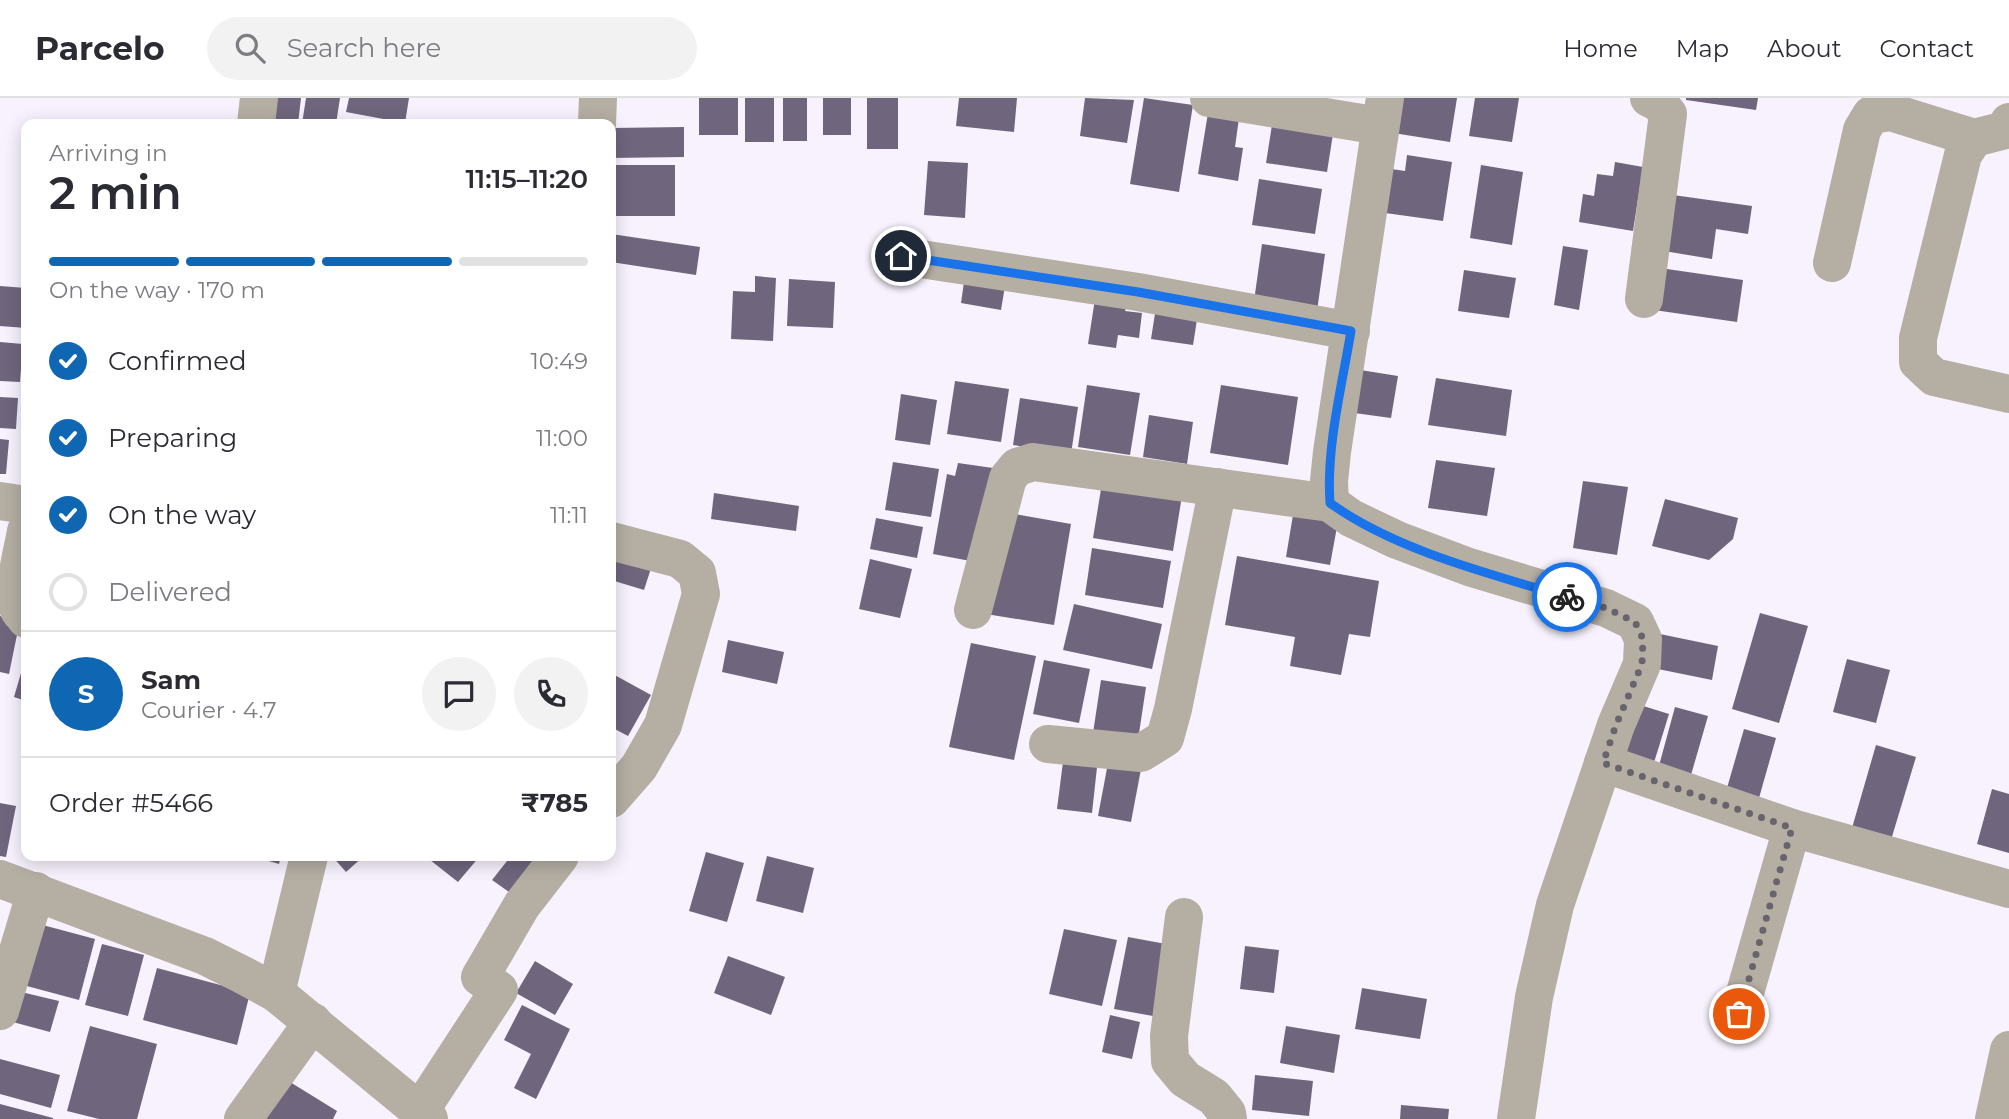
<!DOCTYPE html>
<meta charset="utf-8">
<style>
body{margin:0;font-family:Montserrat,sans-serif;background:#f2f2f3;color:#2b2b33;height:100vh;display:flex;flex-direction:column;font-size:26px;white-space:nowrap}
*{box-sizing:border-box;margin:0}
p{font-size:23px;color:#7c7c81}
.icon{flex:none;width:38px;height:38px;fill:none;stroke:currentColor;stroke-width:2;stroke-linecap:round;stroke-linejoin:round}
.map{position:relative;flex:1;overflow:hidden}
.sheet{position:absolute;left:21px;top:21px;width:595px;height:742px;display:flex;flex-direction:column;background:#fff;border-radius:14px;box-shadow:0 4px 18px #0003}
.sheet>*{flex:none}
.pin{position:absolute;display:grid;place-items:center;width:60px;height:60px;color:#fff;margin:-30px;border:4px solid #fff;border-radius:50%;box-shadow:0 2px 7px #0007}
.courier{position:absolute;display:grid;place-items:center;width:70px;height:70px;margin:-35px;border:5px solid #1a73e8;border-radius:50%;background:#fff;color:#222;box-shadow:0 2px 9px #0007}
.overview em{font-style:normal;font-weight:600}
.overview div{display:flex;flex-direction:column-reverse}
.overview{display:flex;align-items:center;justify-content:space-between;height:119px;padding:0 28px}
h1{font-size:46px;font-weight:600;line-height:52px}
.bar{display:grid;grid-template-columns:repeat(4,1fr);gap:10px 7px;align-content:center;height:84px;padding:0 28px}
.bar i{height:9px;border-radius:5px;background:#e1e1e2}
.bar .current{background:#0f66b3}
.bar p{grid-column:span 4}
.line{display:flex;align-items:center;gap:18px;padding:0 28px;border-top:2px solid #e1e1e2}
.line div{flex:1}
.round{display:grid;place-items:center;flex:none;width:74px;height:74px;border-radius:37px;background:#f2f2f3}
ol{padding:0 28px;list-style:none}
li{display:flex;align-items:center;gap:21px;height:77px}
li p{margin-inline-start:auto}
li .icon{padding:7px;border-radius:50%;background:#0f66b3;color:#fff;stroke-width:4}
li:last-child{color:#7c7c81}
li i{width:38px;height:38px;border:4px solid #e1e1e2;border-radius:50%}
header{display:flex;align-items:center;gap:42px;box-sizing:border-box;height:98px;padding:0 35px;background:#fff;border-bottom:2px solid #e1e1e2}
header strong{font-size:33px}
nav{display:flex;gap:38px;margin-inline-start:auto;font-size:24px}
.search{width:490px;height:63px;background:#f2f2f3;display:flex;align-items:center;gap:18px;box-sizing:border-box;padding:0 24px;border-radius:38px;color:#7c7c81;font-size:26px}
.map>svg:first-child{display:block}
.building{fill:#6f667e}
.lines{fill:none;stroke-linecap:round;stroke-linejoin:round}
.minor{stroke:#b4aea3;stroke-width:38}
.tertiary{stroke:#b4aea3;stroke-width:38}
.done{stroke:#68646d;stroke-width:7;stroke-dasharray:0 12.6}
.route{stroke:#1a73e8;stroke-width:9}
</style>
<header>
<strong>Parcelo</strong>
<div class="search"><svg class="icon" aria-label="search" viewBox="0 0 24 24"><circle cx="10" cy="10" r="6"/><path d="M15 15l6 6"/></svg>Search here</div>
<nav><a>Home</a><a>Map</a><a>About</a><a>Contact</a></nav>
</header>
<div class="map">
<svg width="2009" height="1021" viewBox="0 0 2009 1021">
<rect width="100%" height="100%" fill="#f7f2fd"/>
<g class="building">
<polygon points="268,0 301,0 298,26 265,26"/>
<polygon points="306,0 340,0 336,26 302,26"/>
<polygon points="349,0 409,0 405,25 346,14"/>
<rect x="699" y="0" width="39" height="37"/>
<rect x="745" y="0" width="29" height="44"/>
<rect x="783" y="0" width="24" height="43"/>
<rect x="823" y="0" width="28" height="37"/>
<rect x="867" y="0" width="31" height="51"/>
<polygon points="959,0 1017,0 1014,34 956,28"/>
<polygon points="1085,0 1134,2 1127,45 1080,38"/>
<polygon points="1144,0 1193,7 1179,94 1130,86"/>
<polygon points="1392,0 1457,0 1450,44 1387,34"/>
<polygon points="1475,0 1519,0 1512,44 1469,38"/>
<polygon points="1686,0 1758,0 1756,12 1686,2"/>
<polygon points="1208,15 1239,20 1235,49 1243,50 1238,83 1198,76"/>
<polygon points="1272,27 1333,36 1327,74 1266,65"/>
<polygon points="684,29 684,59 611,60 611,30"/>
<polygon points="1407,57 1452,64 1443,123 1378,114 1385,70 1405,73"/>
<polygon points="928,63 968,65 965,120 924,117"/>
<polygon points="1615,64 1643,69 1633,133 1579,124 1583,96 1594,98 1597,76 1613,78"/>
<rect x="611" y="67" width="64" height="51"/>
<polygon points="1481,67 1523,74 1512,147 1470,140"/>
<polygon points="1259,81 1322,91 1315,136 1252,127"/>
<polygon points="1673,97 1752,108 1748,136 1716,131 1712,161 1664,153"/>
<polygon points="611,136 700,149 696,177 611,164"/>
<polygon points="1262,146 1325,156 1317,213 1254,203"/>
<polygon points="1563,148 1588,152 1579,212 1554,207"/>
<polygon points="966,170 1007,176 1001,212 961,205"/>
<polygon points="1660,170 1743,182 1737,224 1654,212"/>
<polygon points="1464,172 1516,180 1509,220 1458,213"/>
<polygon points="755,178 776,180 773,243 731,241 733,193 755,194"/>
<polygon points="789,181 835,184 833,230 787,228"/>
<polygon points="0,188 26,190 26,230 0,228"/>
<polygon points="1095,201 1127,206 1125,213 1142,215 1139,240 1118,237 1116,250 1088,246"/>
<polygon points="1156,209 1198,215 1193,247 1151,241"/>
<polygon points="0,244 23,246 20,284 0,283"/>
<polygon points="1354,271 1398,278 1391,320 1347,314"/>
<polygon points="1436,280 1512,292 1506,338 1428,327"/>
<polygon points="955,283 1009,291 1001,344 947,336"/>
<polygon points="1087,287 1140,295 1130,357 1078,349"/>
<polygon points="1221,287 1298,299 1288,367 1210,355"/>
<polygon points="901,296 937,302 930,347 895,342"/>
<polygon points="0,299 18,300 16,331 0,330"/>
<polygon points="1020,300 1078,309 1071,356 1013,347"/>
<polygon points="1149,317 1193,324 1187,366 1143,359"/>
<polygon points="0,341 9,342 6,376 0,376"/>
<polygon points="1436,362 1495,370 1487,418 1428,410"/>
<polygon points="893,364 939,371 931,419 885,412"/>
<polygon points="958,365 993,370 976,464 933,456 947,376 955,378"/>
<polygon points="1583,383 1628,389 1617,457 1573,450"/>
<polygon points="1102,385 1182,398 1173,453 1093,440"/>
<polygon points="714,395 799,408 796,433 711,421"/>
<polygon points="1665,401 1738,420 1733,441 1709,462 1652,448"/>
<polygon points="1294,411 1339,418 1330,467 1286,459"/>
<polygon points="1004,414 1071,426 1054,527 986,516"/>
<polygon points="876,420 923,429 917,460 870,451"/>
<polygon points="1092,450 1171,463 1163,510 1085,497"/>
<polygon points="611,451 653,464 644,492 611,482"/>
<polygon points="1237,458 1379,483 1370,539 1349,536 1341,577 1290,568 1295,539 1225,527"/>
<polygon points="870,461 912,471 900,520 859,511"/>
<polygon points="1074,506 1162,526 1152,571 1063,552"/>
<polygon points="1760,515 1808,528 1779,625 1732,611"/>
<polygon points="0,518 20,522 9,576 0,574"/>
<polygon points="1660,536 1718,548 1712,582 1653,570"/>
<polygon points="728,542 784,554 777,586 722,574"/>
<polygon points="971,545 1036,558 1014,662 949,649"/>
<polygon points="26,558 26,603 14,599"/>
<polygon points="1847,561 1890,572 1876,625 1833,614"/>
<polygon points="1044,562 1090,571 1079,625 1033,616"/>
<polygon points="611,575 651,597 628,638 611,629"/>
<polygon points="1101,582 1146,589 1138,642 1093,635"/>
<polygon points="1637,606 1669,616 1652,671 1620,662"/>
<polygon points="1675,609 1708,618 1689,684 1657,675"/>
<polygon points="1744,631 1776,640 1759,700 1727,690"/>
<polygon points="1876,647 1916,659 1891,742 1852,730"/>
<polygon points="1064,656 1098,660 1092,715 1057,711"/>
<polygon points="1108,665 1141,671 1131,724 1098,718"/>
<polygon points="1992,691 2009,696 2009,755 1977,746"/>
<polygon points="0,705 16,708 6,759 0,758"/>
<polygon points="706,754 744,765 727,824 689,813"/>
<polygon points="251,758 281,758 279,766"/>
<polygon points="332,758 364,758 346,774"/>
<polygon points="425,758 480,758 458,784"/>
<polygon points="511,758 537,758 509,794 492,782"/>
<polygon points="767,758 814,770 803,815 756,803"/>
<polygon points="39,826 95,841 79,902 23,887"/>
<polygon points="1064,831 1117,842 1102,908 1049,896"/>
<polygon points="1128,839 1166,846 1153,918 1114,911"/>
<polygon points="102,846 144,857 128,918 85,907"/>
<polygon points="1245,848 1279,852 1274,895 1240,891"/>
<polygon points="728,858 785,879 771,917 714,895"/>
<polygon points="535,863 573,886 555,917 516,895"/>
<polygon points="157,870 250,895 237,947 143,922"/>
<polygon points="1362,890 1427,901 1420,941 1355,931"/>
<polygon points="17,893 59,903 50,934 9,923"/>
<polygon points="522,907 570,931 536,1001 514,990 531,956 504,942"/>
<polygon points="1110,917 1140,924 1132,961 1102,954"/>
<polygon points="90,928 157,946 137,1021 99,1021 67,1013"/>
<polygon points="1286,928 1340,937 1334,975 1280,965"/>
<polygon points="0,961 60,977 51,1010 0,996"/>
<polygon points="277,976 337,1013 333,1021 249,1021"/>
<polygon points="1255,977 1313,983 1309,1018 1252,1012"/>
<polygon points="0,1006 53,1020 53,1021 0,1021"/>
<polygon points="1401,1007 1449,1011 1448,1021 1400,1021"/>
</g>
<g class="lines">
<g class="minor">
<polyline points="1209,0 1380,28"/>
<polyline points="1385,0 1332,354 1329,383 1330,405 1351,420 1397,442 1469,469 1606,510 1635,524 1643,541 1642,566 1616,627 1555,807 1534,899 1516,1021"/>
<polyline points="2009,24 2006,32 1974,40 1963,57 1918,240 1918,264 1934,279 2009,296"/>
<polyline points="256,26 259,0"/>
<polyline points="901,158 1138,194 1351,233"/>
<polyline points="1832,165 1862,32 1871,17 1891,14 1974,40"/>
<polyline points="1644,201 1668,16 1659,5 1649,0"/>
<polyline points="0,403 26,407"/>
<path d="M 26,433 C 23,452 10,496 19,512 C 19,513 26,520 26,521"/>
<polyline points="611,443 680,461 697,475 701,496 663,627 639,669 611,701"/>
<polyline points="973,512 1008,380 1017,369 1033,364 1330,405"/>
<polyline points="1048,646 1141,655 1165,640 1173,611 1218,389"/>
<polyline points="1603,665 1792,730 2009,791"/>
<polyline points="1184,819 1169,938 1170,963 1185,981 1214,999 1227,1015 1228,1021"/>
<polyline points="0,913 36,793"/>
<polyline points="1739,916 1792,730"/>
<polyline points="420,1013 499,892 480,879 522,807 560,758"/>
<polyline points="1994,1021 2009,952"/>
</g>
<g class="tertiary">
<polyline points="597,26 598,0"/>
<polyline points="0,781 205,858 243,877 276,895 429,1021"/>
<polyline points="276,895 309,758"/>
<polyline points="243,1021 313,924"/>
</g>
</g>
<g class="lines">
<polyline class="done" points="1567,499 1606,510 1635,524 1643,541 1642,566 1616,627 1603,665 1792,730 1739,916"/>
<path class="route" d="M 901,158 L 1138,194 L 1351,233 C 1342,288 1326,349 1330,405 C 1395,452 1490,476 1567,499"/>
</g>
</svg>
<div class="pin" style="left:1739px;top:916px;background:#ea580c"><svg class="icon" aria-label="bag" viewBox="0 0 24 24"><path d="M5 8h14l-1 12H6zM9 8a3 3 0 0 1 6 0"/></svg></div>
<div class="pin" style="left:901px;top:158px;background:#1f2937"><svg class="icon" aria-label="home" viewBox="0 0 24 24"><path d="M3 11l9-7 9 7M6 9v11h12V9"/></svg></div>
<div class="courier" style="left:1567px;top:499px"><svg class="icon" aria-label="bike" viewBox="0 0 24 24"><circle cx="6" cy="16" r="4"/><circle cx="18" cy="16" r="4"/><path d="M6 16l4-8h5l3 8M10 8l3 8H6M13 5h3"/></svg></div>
<section class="sheet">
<div class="overview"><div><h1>2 min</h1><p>Arriving in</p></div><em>11:15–11:20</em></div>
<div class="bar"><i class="current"></i><i class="current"></i><i class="current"></i><i></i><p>On the way · 170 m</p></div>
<ol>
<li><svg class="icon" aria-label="check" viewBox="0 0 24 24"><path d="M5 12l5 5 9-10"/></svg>Confirmed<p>10:49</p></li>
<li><svg class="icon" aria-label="check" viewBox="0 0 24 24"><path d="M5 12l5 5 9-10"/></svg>Preparing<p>11:00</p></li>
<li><svg class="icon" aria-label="check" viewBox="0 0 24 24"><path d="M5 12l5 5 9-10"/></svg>On the way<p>11:11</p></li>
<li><i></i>Delivered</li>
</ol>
<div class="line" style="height:126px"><b class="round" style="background:#0f66b3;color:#fff">S</b><div><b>Sam</b><p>Courier · 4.7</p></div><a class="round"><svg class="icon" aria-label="chat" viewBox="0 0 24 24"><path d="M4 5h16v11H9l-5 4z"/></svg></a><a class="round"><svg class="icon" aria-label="phone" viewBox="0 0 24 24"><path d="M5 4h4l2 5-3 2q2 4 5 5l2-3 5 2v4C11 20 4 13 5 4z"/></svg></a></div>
<div class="line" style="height:91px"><div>Order #5466</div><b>₹785</b></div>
</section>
</div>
